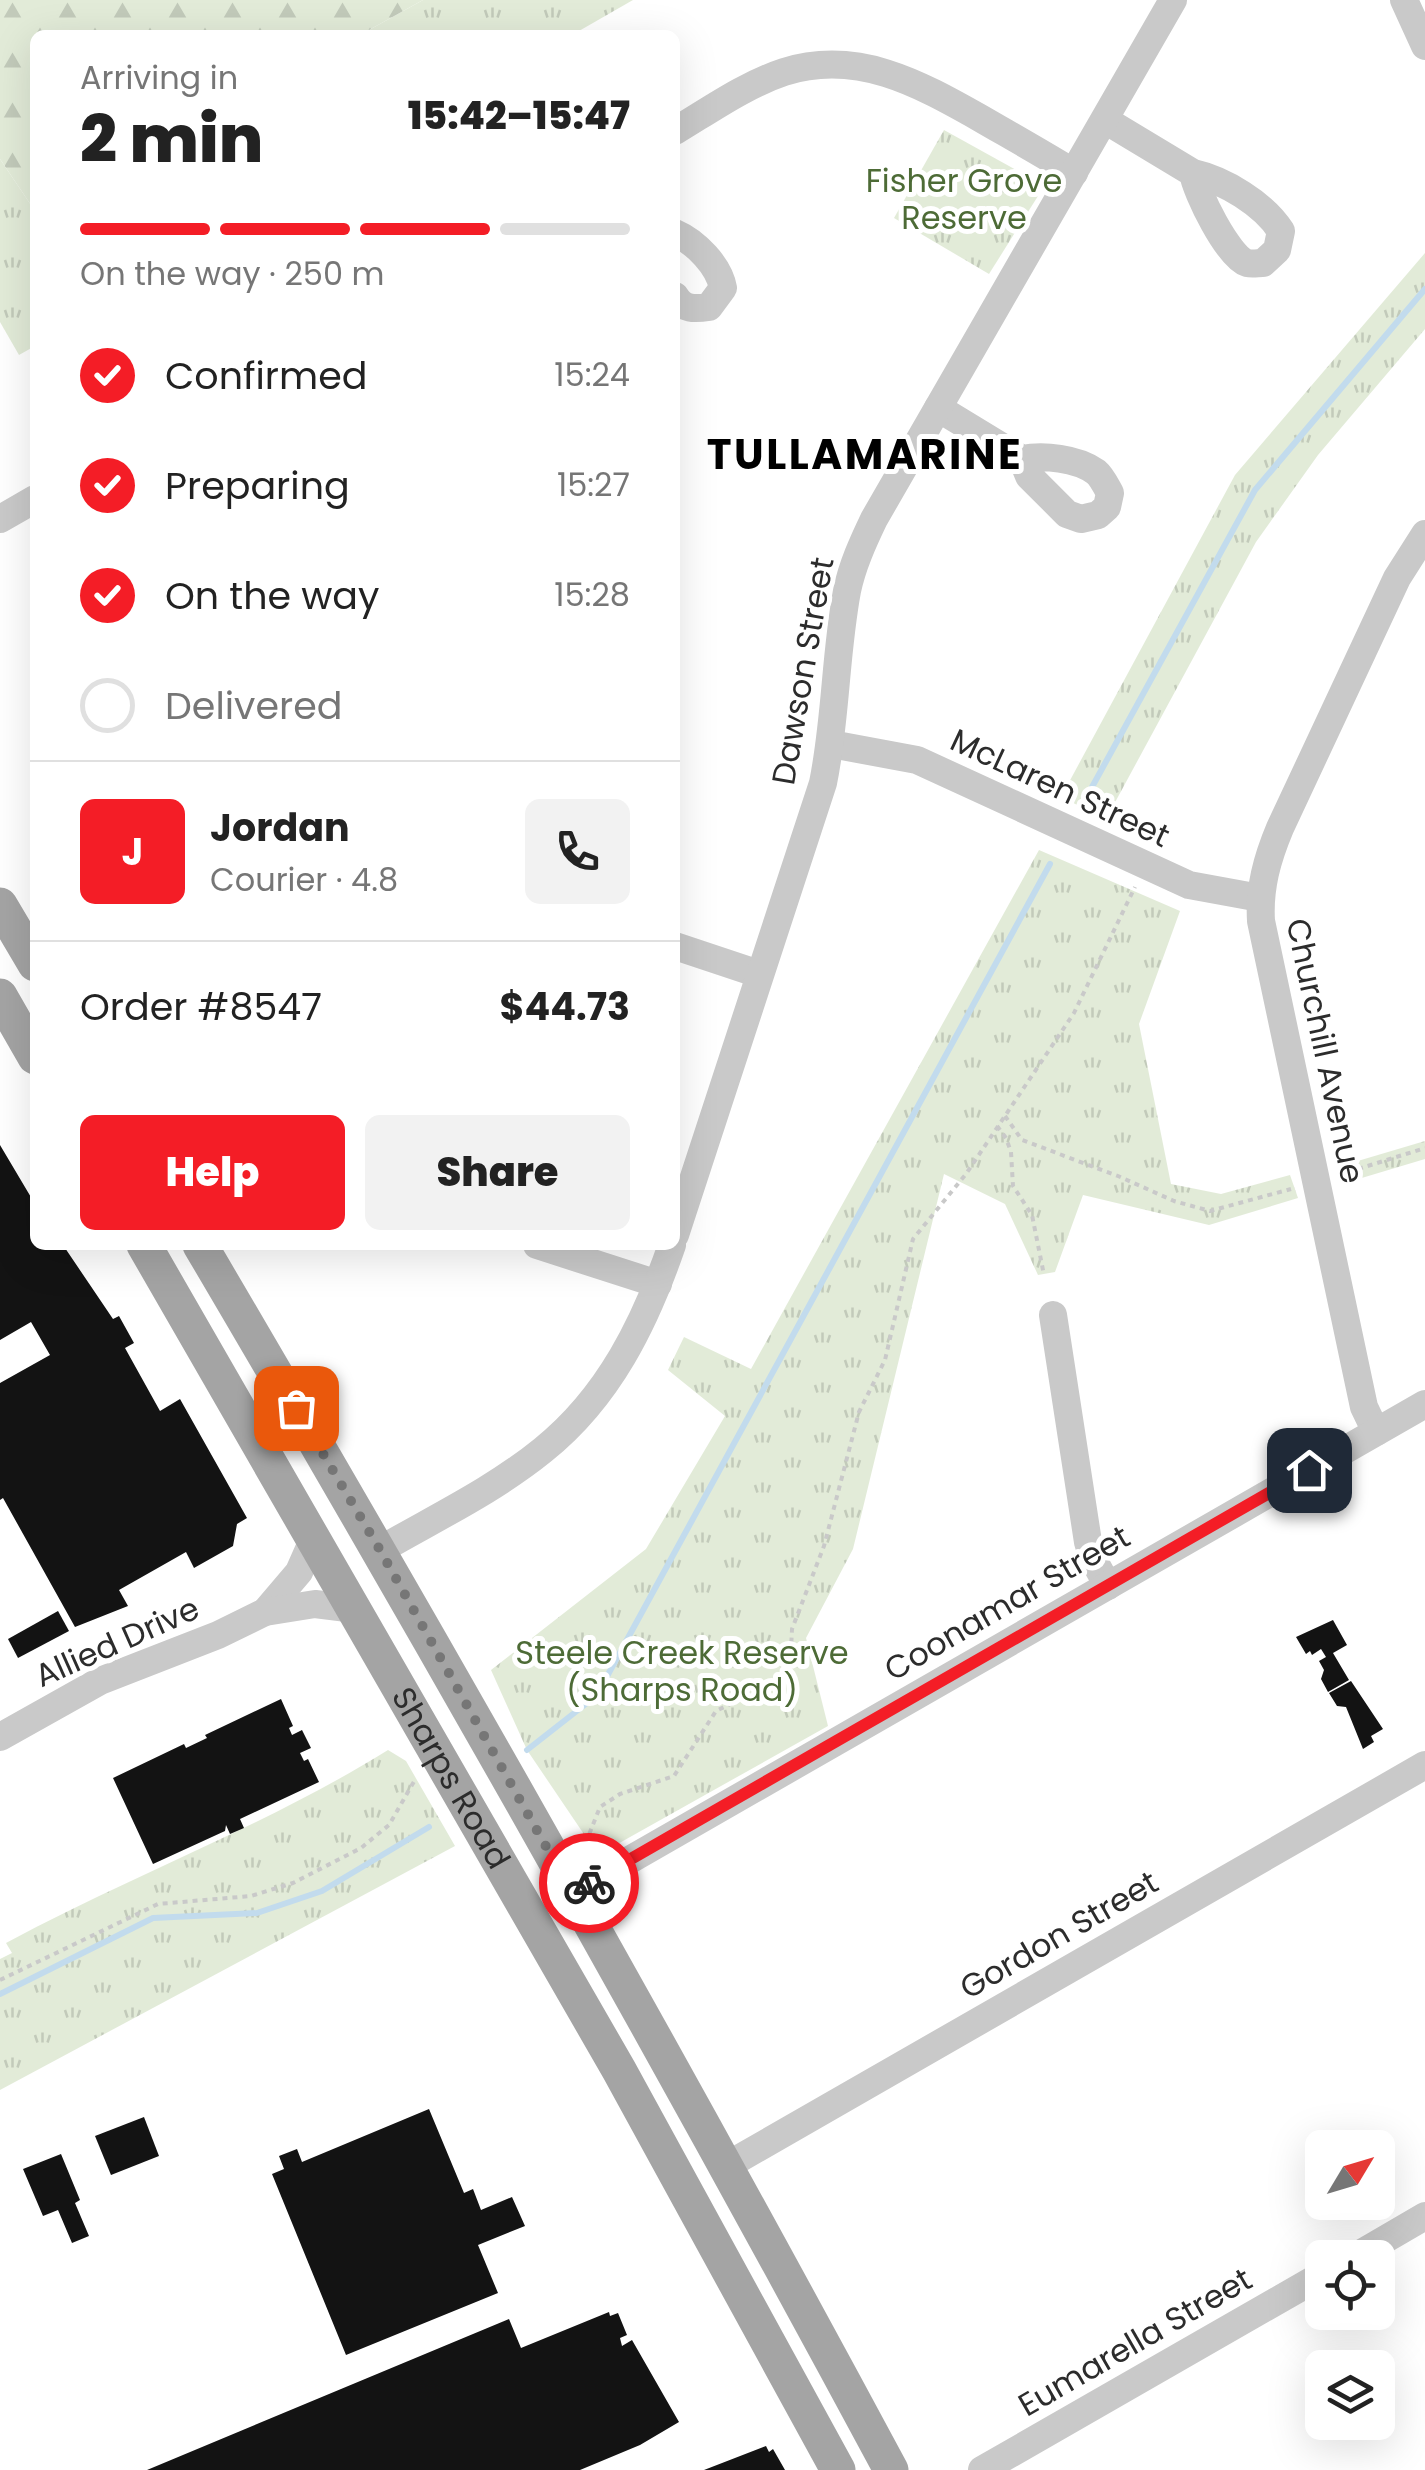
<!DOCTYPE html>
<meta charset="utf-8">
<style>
body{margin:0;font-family:Poppins,sans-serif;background:#f2f2f2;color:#222;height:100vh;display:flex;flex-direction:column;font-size:38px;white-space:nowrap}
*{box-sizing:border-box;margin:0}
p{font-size:32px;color:#767676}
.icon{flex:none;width:55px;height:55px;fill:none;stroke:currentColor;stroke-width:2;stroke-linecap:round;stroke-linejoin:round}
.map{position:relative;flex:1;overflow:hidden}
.panel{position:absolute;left:30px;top:30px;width:650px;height:1220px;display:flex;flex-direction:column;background:#fff;border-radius:15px;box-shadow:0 10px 40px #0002}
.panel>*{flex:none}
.needle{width:65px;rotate:52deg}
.buttons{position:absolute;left:1305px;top:2130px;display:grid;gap:20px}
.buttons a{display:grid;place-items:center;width:90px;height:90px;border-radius:15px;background:#fff;box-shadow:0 10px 40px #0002;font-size:50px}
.pin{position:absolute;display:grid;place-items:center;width:85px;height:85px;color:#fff;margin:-42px;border-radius:20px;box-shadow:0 5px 15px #0006}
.courier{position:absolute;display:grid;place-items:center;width:100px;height:100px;margin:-50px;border:8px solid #f41d26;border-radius:50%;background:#fff;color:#222;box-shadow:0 2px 12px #0007}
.headline em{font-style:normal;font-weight:800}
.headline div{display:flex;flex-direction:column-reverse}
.headline{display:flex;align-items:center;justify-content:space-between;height:170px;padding:0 50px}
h1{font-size:65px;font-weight:800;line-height:75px}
.bar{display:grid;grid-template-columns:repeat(4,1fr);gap:15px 10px;align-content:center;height:120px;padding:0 50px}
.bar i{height:12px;border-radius:8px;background:#e0e0e0}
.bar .selected{background:#f41d26}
.bar p{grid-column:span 4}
.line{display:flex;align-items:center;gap:25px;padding:0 50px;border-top:2px solid #e0e0e0}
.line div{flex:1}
.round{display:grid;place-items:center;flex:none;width:105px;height:105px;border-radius:15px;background:#f2f2f2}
ol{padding:0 50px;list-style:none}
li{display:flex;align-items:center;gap:30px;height:110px}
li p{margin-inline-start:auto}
li .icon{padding:10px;border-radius:50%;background:#f41d26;color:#fff;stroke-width:4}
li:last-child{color:#767676}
li i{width:55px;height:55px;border:5px solid #e0e0e0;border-radius:50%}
.cta{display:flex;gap:20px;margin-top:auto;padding:20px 50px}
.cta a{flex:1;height:115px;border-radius:15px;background:#f41d26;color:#fff;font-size:40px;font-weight:800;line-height:115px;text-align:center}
.cta a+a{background:#f2f2f2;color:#222}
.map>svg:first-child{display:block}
.grass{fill:url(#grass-tufts)}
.forest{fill:url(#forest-firs)}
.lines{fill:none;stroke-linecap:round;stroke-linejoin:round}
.stream{stroke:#c2dbed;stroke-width:6}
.building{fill:#131313}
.path{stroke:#c9c9c9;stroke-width:4;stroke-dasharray:5 5;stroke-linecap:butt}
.minor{stroke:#c9c9c9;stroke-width:28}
.major{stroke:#a4a4a4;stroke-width:35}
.done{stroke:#767676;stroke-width:10;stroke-dasharray:0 18}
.route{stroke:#f41d26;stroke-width:12}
.labels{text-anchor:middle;stroke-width:10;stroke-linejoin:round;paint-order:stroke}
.park-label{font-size:32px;fill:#4d6b36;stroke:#fff}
.street-label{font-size:32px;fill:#2c2c2c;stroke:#fff}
.district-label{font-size:42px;font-weight:bold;letter-spacing:2.5px;fill:#000;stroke:#fff}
</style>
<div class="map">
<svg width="1425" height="2470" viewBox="0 0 1425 2470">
<defs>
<pattern id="grass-tufts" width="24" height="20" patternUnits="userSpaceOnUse" patternTransform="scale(2.5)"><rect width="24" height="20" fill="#e2ebd8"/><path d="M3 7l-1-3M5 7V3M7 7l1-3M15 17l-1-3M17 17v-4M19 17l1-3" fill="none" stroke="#c2caba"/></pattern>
<pattern id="forest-firs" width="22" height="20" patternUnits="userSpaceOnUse" patternTransform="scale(2.5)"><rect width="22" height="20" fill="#e2ebd8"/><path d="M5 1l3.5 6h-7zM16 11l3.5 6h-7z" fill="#c2caba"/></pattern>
</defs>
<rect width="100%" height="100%" fill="#fff"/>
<g class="grass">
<polygon points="423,0 633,0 572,35 360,35"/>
<polygon points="944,130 1029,177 1038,196 989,274 894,218"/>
<polygon points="0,159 35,211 35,346 19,355 0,322"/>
<polygon points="1425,253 1425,329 1318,455 1256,542 1106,819 1061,797 1235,475"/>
<polygon points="1039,850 1180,911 1139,1024 1171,1184 1221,1194 1290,1175 1298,1198 1209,1225 1083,1195 1055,1272 1038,1275 1005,1204 944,1174 853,1549 806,1638 828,1726 598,1855 527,1750 491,1670 646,1549 725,1416 668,1370 684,1337 751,1369"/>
<polygon points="1425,1141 1425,1159 1355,1180 1351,1163"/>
<path d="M 388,1750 L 406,1761 L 455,1846 L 0,2090 L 0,1959 L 12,1953 L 6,1943 C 132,1875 266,1826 388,1750 Z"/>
</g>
<polygon class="forest" points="0,0 423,0 360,35 35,35 35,211 0,159"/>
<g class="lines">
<g class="stream">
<polyline points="1086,798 1255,490 1425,289"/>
<polyline points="527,1750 587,1703 605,1680 1050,864"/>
<polyline points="0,1994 153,1918 257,1913 322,1891 429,1827"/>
</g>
</g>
<g class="building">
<polygon points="0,1145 35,1204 35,1245 63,1245 113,1319 119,1316 134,1343 125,1348 160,1411 180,1399 247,1518 237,1524 233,1546 194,1568 186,1552 119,1590 128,1606 75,1627 3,1498 0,1500 0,1383 50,1355 31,1322 0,1340"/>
<polygon points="58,1611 69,1631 18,1658 8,1639"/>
<polygon points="1333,1620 1347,1645 1333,1653 1349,1680 1328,1692 1321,1679 1324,1670 1319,1661 1326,1657 1321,1649 1312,1655 1310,1651 1306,1654 1296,1637"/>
<polygon points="1351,1681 1383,1729 1371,1736 1374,1742 1363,1749 1346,1707 1337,1706 1329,1693"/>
<polygon points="281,1699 293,1726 289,1728 292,1735 302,1730 311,1748 300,1753 304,1761 308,1759 319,1782 240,1819 244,1828 230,1834 226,1825 225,1831 153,1864 113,1778 184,1744 186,1748 207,1738 205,1735"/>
<polygon points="429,2109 464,2193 473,2189 481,2210 512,2197 525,2226 478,2245 498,2293 346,2355 272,2174 284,2169 279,2156 297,2149 302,2162"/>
<polygon points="144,2117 159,2156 111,2175 95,2136"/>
<polygon points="61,2154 80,2200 75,2203 89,2236 72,2243 58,2210 43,2216 23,2169"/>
<polygon points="609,2312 610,2316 618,2313 627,2335 620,2338 622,2346 632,2340 679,2422 640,2445 580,2470 147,2470 509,2319 521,2348"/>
<polygon points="766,2446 769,2452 773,2449 785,2470 704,2470"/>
</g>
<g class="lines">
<g class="path">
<polyline points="1005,1116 1022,1140 1118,1176 1174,1201 1210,1211 1291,1189"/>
<polyline points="997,1126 1006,1138 1011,1152 1013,1186 1032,1215 1044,1275"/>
<polyline points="1339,1175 1425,1148"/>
<polyline points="582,1852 600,1807 620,1794 674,1776 716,1711 786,1677 790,1670 792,1629 824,1546 859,1412 885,1360 913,1239 966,1174 1074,1013 1135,887"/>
<polyline points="0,1980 158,1904 251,1896 293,1883 361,1848 389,1825 416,1778"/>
</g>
<g class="minor">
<polyline points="1404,0 1425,46"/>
<path d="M 1105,120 L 1193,173 C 1224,180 1264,204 1281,231 L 1277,250 L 1263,263 C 1258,263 1252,264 1247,263 C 1228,257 1196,192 1193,173"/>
<path d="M 675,131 C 710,110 745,85 784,72 C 857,49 918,83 980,118 C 1011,136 1043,154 1074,173"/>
<path d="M 675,233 C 696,242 719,266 723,288 L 709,307 C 695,309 683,310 675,296"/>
<path d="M 938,408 L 1022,459 L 1029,476 L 1067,514 L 1081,519 L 1098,515 L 1107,507 L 1110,493 C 1106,486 1102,477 1096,472 C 1077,458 1043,455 1022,459"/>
<polyline points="0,519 35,499"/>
<polyline points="831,744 917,760 1189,885 1260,898"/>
<polyline points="675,946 759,974"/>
<path d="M 675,1235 L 823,783 C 836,720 835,655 847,591 C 852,566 863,542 874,519 L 1173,0"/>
<polyline points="537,1245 658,1284"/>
<polyline points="1053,1315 1088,1542 1093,1559 1108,1586"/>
<path d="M 1376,1432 L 1364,1407 L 1261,921 C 1259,888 1267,859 1280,828 L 1397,578 L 1425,534"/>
<path d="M 380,1550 C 435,1518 494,1490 543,1450 C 609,1397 645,1323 672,1245"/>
<polyline points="265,1612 299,1572 314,1538"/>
<polyline points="0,1737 100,1681 218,1635 265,1612 315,1604 355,1609"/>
<polyline points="572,1893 1425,1404"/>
<polyline points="728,2165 1425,1765"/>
<polyline points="1353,2258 1425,2216"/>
<polyline points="982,2470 1322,2275"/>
</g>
<g class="major">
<polyline points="0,905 35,964"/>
<polyline points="0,996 35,1057"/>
<path id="s1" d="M 144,1245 L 619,2070 L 838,2470"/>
<path d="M 200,1245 C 438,1649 669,2057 891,2470"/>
</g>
</g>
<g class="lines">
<polyline class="done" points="296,1408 380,1550 572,1893 589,1883"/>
<polyline class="route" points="589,1883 1309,1470"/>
</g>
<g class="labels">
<g class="park-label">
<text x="964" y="192">Fisher Grove<tspan x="964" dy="37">Reserve</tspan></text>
<text x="682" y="1664">Steele Creek Reserve<tspan x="682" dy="37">(Sharps Road)</tspan></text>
</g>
<g class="street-label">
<text transform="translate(803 671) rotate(-80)" y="11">Dawson Street</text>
<text transform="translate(1060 788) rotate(25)" y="11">McLaren Street</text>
<text transform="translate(1325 1051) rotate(78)" y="11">Churchill Avenue</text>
<text transform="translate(1007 1603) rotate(-30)" y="11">Coonamar Street</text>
<text transform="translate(117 1642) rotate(-24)" y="11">Allied Drive</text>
<text dy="11" stroke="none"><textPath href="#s1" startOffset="615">Sharps Road</textPath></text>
<text transform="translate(1059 1935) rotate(-30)" y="11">Gordon Street</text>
<text transform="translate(1135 2342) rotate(-30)" y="11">Eumarella Street</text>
</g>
<g class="district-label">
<text x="865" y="469">TULLAMARINE</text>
</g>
</g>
</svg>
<div class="buttons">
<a><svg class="needle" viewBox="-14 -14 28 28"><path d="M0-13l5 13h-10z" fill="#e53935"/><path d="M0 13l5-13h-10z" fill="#767676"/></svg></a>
<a><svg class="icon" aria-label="locate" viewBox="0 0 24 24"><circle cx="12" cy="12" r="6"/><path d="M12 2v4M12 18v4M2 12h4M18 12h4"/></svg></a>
<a><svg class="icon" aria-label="layers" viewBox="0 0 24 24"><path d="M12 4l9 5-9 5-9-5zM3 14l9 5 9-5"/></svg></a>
</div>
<div class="pin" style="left:296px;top:1408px;background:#ea580c"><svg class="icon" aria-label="bag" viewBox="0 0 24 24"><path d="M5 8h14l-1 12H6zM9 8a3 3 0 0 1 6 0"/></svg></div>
<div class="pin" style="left:1309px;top:1470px;background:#1f2937"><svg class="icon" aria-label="home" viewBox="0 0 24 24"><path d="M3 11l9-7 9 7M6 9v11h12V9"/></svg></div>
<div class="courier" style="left:589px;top:1883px"><svg class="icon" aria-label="bike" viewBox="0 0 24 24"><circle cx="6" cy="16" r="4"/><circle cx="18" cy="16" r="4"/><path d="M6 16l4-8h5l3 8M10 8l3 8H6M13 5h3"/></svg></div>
<section class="panel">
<div class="headline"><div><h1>2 min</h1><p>Arriving in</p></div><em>15:42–15:47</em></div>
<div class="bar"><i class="selected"></i><i class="selected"></i><i class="selected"></i><i></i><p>On the way · 250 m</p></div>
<ol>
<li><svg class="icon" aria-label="check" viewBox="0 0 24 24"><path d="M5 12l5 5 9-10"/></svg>Confirmed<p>15:24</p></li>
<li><svg class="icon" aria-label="check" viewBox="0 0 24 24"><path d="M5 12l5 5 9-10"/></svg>Preparing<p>15:27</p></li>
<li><svg class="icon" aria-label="check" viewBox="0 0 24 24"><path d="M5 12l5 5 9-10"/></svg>On the way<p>15:28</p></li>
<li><i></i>Delivered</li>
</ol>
<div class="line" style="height:180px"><b class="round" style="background:#f41d26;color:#fff">J</b><div><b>Jordan</b><p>Courier · 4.8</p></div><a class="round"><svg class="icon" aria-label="phone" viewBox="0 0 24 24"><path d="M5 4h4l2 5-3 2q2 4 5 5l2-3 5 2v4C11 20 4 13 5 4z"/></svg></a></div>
<div class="line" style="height:130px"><div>Order #8547</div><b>$44.73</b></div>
<div class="cta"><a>Help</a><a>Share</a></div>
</section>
</div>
